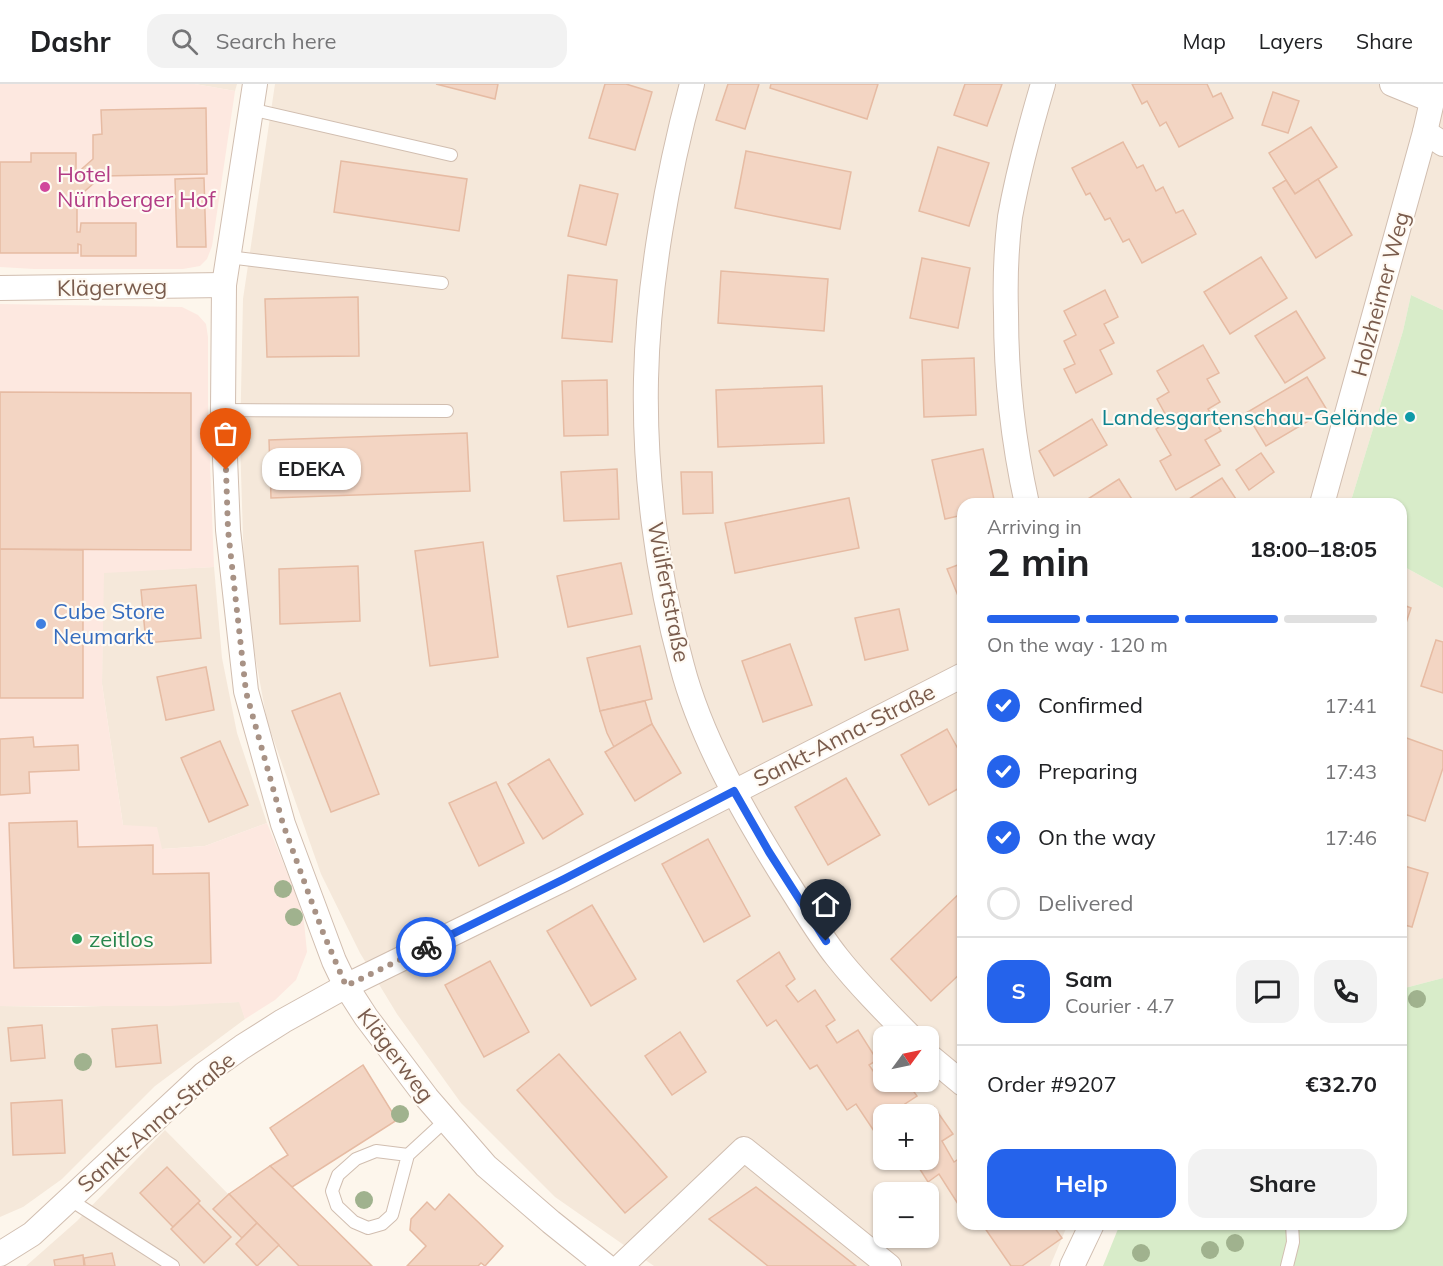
<!DOCTYPE html>
<meta charset="utf-8">
<style>
body{margin:0;font-family:Mulish,sans-serif;background:#f2f2f2;color:#202124;height:100vh;display:flex;flex-direction:column;font-size:22px;white-space:nowrap}
*{box-sizing:border-box;margin:0}
p{font-size:20px;color:#757577}
.icon{flex:none;width:33px;height:33px;fill:none;stroke:currentColor;stroke-width:2;stroke-linecap:round;stroke-linejoin:round}
.map{position:relative;flex:1;overflow:hidden}
.drawer{position:absolute;left:957px;top:414px;width:450px;height:732px;display:flex;flex-direction:column;background:#fff;border-radius:18px;box-shadow:0 2px 4px #0004}
.drawer>*{flex:none}
.needle{width:39px;rotate:57deg}
.fabs{position:absolute;left:873px;top:942px;display:grid;gap:12px}
.fabs a{display:grid;place-items:center;width:66px;height:66px;border-radius:12px;background:#fff;box-shadow:0 2px 4px #0004;font-size:30px}
.pin{position:absolute;display:grid;place-items:center;width:51px;height:51px;color:#fff;margin:-62px -26px;border-radius:50% 50% 50% 0;rotate:-45deg;box-shadow:0 0 6px #0007}
.pin .icon{rotate:45deg}
.courier{position:absolute;display:grid;place-items:center;width:60px;height:60px;margin:-30px;border:4px solid #2563eb;border-radius:50%;background:#fff;color:#222;box-shadow:0 2px 8px #0007}
.bubble{position:absolute;height:42px;border-radius:18px;background:#fff;box-shadow:0 2px 4px #0004;font-size:20px;font-weight:700;line-height:42px;text-align:center}
.overview em{font-style:normal;font-weight:700}
.overview div{display:flex;flex-direction:column-reverse}
.overview{display:flex;align-items:center;justify-content:space-between;height:102px;padding:0 30px}
h1{font-size:39px;font-weight:700;line-height:45px}
.bar{display:grid;grid-template-columns:repeat(4,1fr);gap:9px 6px;align-content:center;height:72px;padding:0 30px}
.bar i{height:8px;border-radius:4px;background:#e0e0e0}
.bar .current{background:#2563eb}
.bar p{grid-column:span 4}
.line{display:flex;align-items:center;gap:15px;padding:0 30px;border-top:2px solid #e0e0e0}
.line div{flex:1}
.round{display:grid;place-items:center;flex:none;width:63px;height:63px;border-radius:18px;background:#f2f2f2}
ol{padding:0 30px;list-style:none}
li{display:flex;align-items:center;gap:18px;height:66px}
li p{margin-inline-start:auto}
li .icon{padding:6px;border-radius:50%;background:#2563eb;color:#fff;stroke-width:4}
li:last-child{color:#757577}
li i{width:33px;height:33px;border:3px solid #e0e0e0;border-radius:50%}
.button{display:flex;gap:12px;margin-top:auto;padding:12px 30px}
.button a{flex:1;height:69px;border-radius:18px;background:#2563eb;color:#fff;font-size:24px;font-weight:700;line-height:69px;text-align:center}
.button a+a{background:#f2f2f2;color:#202124}
header{display:flex;align-items:center;gap:36px;box-sizing:border-box;height:84px;padding:0 30px;background:#fff;border-bottom:2px solid #e0e0e0}
header strong{font-size:28px}
nav{display:flex;gap:33px;margin-inline-start:auto;font-size:21px}
.search{width:420px;height:54px;background:#f2f2f2;display:flex;align-items:center;gap:15px;box-sizing:border-box;padding:0 21px;border-radius:18px;color:#757577;font-size:22px}
.map>svg:first-child{display:block}
.residential{fill:#f5e8da;fill-rule:evenodd}
.commercial{fill:#fde8e0}
.green{fill:#d8ecc9}
.building{fill:#f3d5c3;stroke:#e6bba3;stroke-width:1.5}
.lines{fill:none;stroke-linecap:round;stroke-linejoin:round}
.lane-casing{stroke:#d1beb0;stroke-width:14}
.street-casing{stroke:#d1beb0;stroke-width:26}
.lane{stroke:#fff;stroke-width:12}
.street{stroke:#fff;stroke-width:24}
.tree{fill:#a0b28e}
.done{stroke:#a89285;stroke-width:6;stroke-dasharray:0 10.8}
.route{stroke:#2563eb;stroke-width:8}
.hotel-dot{fill:#d1479c;stroke:#fffaf3;stroke-width:2}
.culture-dot{fill:#0f9aa8;stroke:#fffaf3;stroke-width:2}
.shop-dot{fill:#3f7fe0;stroke:#fffaf3;stroke-width:2}
.leisure-dot{fill:#2e9e5b;stroke:#fffaf3;stroke-width:2}
.labels{text-anchor:middle;stroke-width:4.5;stroke-linejoin:round;paint-order:stroke}
.hotel-label{font-size:22px;fill:#b23c85;stroke:#fffaf3;text-anchor:start}
.street-label{font-size:22px;fill:#7a5c4d;stroke:#fffaf3}
.culture-label{font-size:22px;fill:#0d838f;stroke:#fffaf3;text-anchor:end}
.shop-label{font-size:22px;fill:#366cbe;stroke:#fffaf3;text-anchor:start}
.leisure-label{font-size:22px;fill:#27864d;stroke:#fffaf3;text-anchor:start}
</style>
<header>
<strong>Dashr</strong>
<div class="search"><svg class="icon" aria-label="search" viewBox="0 0 24 24"><circle cx="10" cy="10" r="6"/><path d="M15 15l6 6"/></svg>Search here</div>
<nav><a>Map</a><a>Layers</a><a>Share</a></nav>
</header>
<div class="map">
<svg width="1443" height="1182" viewBox="0 0 1443 1182">
<rect width="100%" height="100%" fill="#fdf6ec"/>
<g class="residential">
<polygon points="195,0 237,0 235,7"/>
<path d="M 275,0 L 1443,0 L 1443,226 L 1411,211 L 1403,247 L 1350,420 L 963,420 L 963,1140 L 1068,1140 L 1050,1182 L 654,1182 L 555,1113 L 461,1019 L 397,930 L 360,869 L 321,790 L 267,637 L 245,517 L 240,357 L 243,215 ZM 884,952 L 928,952 L 928,998 L 884,998 ZM 884,1030 L 928,1030 L 928,1076 L 884,1076 ZM 884,1108 L 928,1108 L 928,1154 L 884,1154 Z"/>
<polygon points="1401,481 1443,504 1443,894 1401,905"/>
<polygon points="214,483 222,574 237,649 267,739 205,762 162,765 123,741 102,600 103,488"/>
<polygon points="240,918 245,935 155,1002 62,1095 23,1123 0,1133 0,922 69,923"/>
<polygon points="165,1046 299,1182 26,1182 77,1137"/>
</g>
<g class="commercial">
<polygon points="0,0 195,0 235,7 212,162 207,175 200,182 183,185 34,185 0,183"/>
<polygon points="0,220 182,223 198,231 206,240 208,253 208,327 214,483 104,489 102,600 123,741 157,743 162,765 205,762 267,739 297,813 304,838 307,868 296,896 275,916 245,935 239,918 170,922 0,922"/>
</g>
<g class="green">
<polygon points="1411,211 1443,226 1443,504 1401,481 1401,420 1350,420 1403,247"/>
<polygon points="1443,894 1443,1182 1103,1182 1120,1140 1401,1140 1401,905"/>
</g>
<g class="building">
<polygon points="436,0 498,0 495,15"/>
<polygon points="605,0 626,0 652,8 635,66 589,54"/>
<polygon points="728,0 759,0 745,45 716,36"/>
<polygon points="771,0 878,0 867,35 770,4"/>
<polygon points="965,0 1002,0 987,42 954,31"/>
<polygon points="1132,0 1207,0 1213,13 1221,9 1233,34 1179,63 1166,38 1160,42 1147,17 1142,20"/>
<polygon points="1273,8 1299,17 1288,49 1262,41"/>
<polygon points="206,24 207,90 102,92 77,114 77,148 80,148 81,139 136,139 136,172 81,172 81,161 78,160 78,169 0,169 0,78 31,78 31,69 76,69 76,90 93,75 93,51 102,50 101,26"/>
<polygon points="1311,43 1337,83 1295,110 1269,69"/>
<polygon points="1123,58 1137,84 1143,81 1156,107 1163,103 1176,129 1183,126 1196,150 1142,179 1129,155 1123,158 1110,134 1105,136 1090,109 1086,111 1072,84"/>
<polygon points="938,63 989,79 969,142 919,127"/>
<polygon points="746,67 851,88 840,145 735,124"/>
<polygon points="341,77 467,95 459,147 334,128"/>
<polygon points="204,94 206,163 177,163 175,95"/>
<polygon points="1318,95 1352,151 1316,174 1273,104 1286,96 1295,110"/>
<polygon points="580,101 618,110 606,161 568,152"/>
<polygon points="1261,173 1287,214 1230,250 1204,208"/>
<polygon points="922,174 970,184 958,244 910,234"/>
<polygon points="721,187 828,195 824,247 718,239"/>
<polygon points="568,191 617,196 612,258 562,254"/>
<polygon points="1105,206 1118,233 1104,240 1114,259 1100,266 1112,290 1076,309 1064,285 1075,280 1064,257 1076,251 1064,227"/>
<polygon points="358,213 359,272 267,273 265,215"/>
<polygon points="1296,227 1325,274 1285,299 1255,252"/>
<polygon points="1203,261 1219,289 1207,295 1220,318 1208,325 1221,347 1205,356 1220,381 1176,406 1160,377 1171,371 1156,345 1169,337 1157,315 1169,308 1157,287"/>
<polygon points="974,274 976,331 924,333 922,276"/>
<polygon points="1307,293 1327,326 1266,362 1246,329"/>
<polygon points="607,296 608,351 564,352 562,297"/>
<polygon points="822,302 824,359 718,363 716,306"/>
<polygon points="0,308 191,309 191,466 0,465"/>
<polygon points="1092,335 1107,361 1054,392 1039,367"/>
<polygon points="467,349 470,407 271,414 269,356"/>
<polygon points="983,365 995,420 963,420 963,431 945,435 932,376"/>
<polygon points="1261,369 1274,388 1249,406 1236,386"/>
<polygon points="617,385 619,435 564,437 561,388"/>
<polygon points="681,388 712,388 713,429 683,430"/>
<polygon points="1222,394 1236,415 1228,420 1192,420 1189,415"/>
<polygon points="1119,395 1135,420 1080,420"/>
<polygon points="849,414 859,464 735,489 725,439"/>
<polygon points="483,458 498,573 430,582 415,467"/>
<polygon points="0,465 83,466 83,614 0,614"/>
<polygon points="621,479 632,530 568,543 557,492"/>
<polygon points="963,479 963,524 947,485"/>
<polygon points="358,482 360,537 280,540 279,485"/>
<polygon points="196,501 201,554 146,559 141,506"/>
<polygon points="1401,520 1411,524 1401,554"/>
<polygon points="899,525 908,566 865,576 855,534"/>
<polygon points="1436,556 1443,558 1443,609 1421,602"/>
<polygon points="790,560 812,621 763,638 742,577"/>
<polygon points="640,562 652,615 600,627 587,574"/>
<polygon points="206,583 214,626 166,636 157,593"/>
<polygon points="340,609 379,710 331,728 292,627"/>
<polygon points="645,617 652,640 614,663 607,649 600,627"/>
<polygon points="652,640 681,689 635,717 605,668"/>
<polygon points="947,645 963,674 963,702 929,721 901,671"/>
<polygon points="1401,652 1443,667 1443,684 1425,737 1401,729"/>
<polygon points="33,653 34,663 78,661 79,686 29,688 30,709 0,711 0,655"/>
<polygon points="220,657 248,721 209,738 181,674"/>
<polygon points="549,675 583,730 543,755 508,700"/>
<polygon points="846,694 880,751 828,781 795,723"/>
<polygon points="496,698 524,759 479,782 449,719"/>
<polygon points="77,737 78,763 153,761 153,790 209,789 211,879 14,884 9,739"/>
<polygon points="708,755 750,832 704,858 662,780"/>
<polygon points="1401,781 1428,789 1412,843 1401,840"/>
<polygon points="963,806 963,887 931,917 891,875"/>
<polygon points="592,821 636,895 591,922 547,847"/>
<polygon points="779,868 795,895 786,902 798,918 815,906 835,936 826,942 837,959 858,946 877,976 869,981 880,997 884,994 884,998 907,998 917,1012 905,1020 912,1030 884,1030 884,1062 856,1020 847,1026 817,981 810,985 776,936 767,942 737,897"/>
<polygon points="490,877 529,948 484,973 445,901"/>
<polygon points="42,941 45,974 11,977 8,944"/>
<polygon points="157,941 161,979 116,983 112,945"/>
<polygon points="680,948 706,988 672,1011 645,972"/>
<polygon points="559,970 667,1093 625,1129 517,1006"/>
<polygon points="363,981 397,1036 292,1103 270,1082 288,1071 270,1044"/>
<polygon points="62,1016 65,1069 13,1071 11,1019"/>
<polygon points="934,1023 953,1050 942,1057 954,1078 963,1072 963,1117 958,1120 939,1090 928,1098 914,1076 928,1076 928,1030 922,1030"/>
<polygon points="270,1082 292,1103 372,1182 299,1182 229,1110"/>
<polygon points="167,1083 200,1117 173,1143 140,1109"/>
<polygon points="756,1103 856,1182 768,1182 709,1135"/>
<polygon points="229,1110 257,1139 242,1154 213,1125"/>
<polygon points="449,1110 503,1162 485,1182 481,1179 478,1182 407,1182 426,1162 410,1146 411,1135 427,1118 435,1126"/>
<polygon points="198,1119 231,1153 204,1179 171,1145"/>
<polygon points="257,1139 279,1161 257,1182 236,1160"/>
<polygon points="982,1140 1052,1140 1062,1154 1022,1182 1011,1182"/>
<polygon points="112,1169 115,1182 85,1182 84,1174"/>
<polygon points="83,1171 84,1182 55,1182 54,1176"/>
</g>
<g class="lines">
<g class="lane-casing">
<g id="lane">
<polyline points="250,25 451,71"/>
<polyline points="228,173 442,199"/>
<polyline points="223,326 447,327"/>
<polyline points="408,1071 376,1067 356,1075 338,1091 332,1107 337,1122 354,1138 368,1144 382,1140 392,1131 408,1071 446,1036"/>
<polyline points="69,1115 173,1182"/>
<polyline points="1287,1182 1293,1158 1292,1140"/>
</g>
</g>
<g class="street-casing">
<g id="street">
<polyline points="255,0 224,201 223,326 228,446 246,607 283,740 334,877 346,902 366,933 427,1014 486,1082 551,1138 606,1182"/>
<path d="M 692,0 C 667,92 648,200 646,295 C 644,388 657,492 682,582 C 701,655 745,731 785,795 C 802,821 817,848 837,873 C 859,901 885,927 910,952"/>
<polyline points="1392,0 1431,16"/>
<polyline points="1425,48 1443,60"/>
<polyline points="0,204 224,201"/>
<path d="M 1027,420 C 1013,357 1006,294 1006,229 C 1005,197 1006,165 1010,133 C 1018,88 1030,44 1043,0"/>
<polyline points="1322,420 1425,48 1436,0"/>
<polyline points="928,971 963,1000"/>
<polyline points="0,1170 32,1150 204,990 242,963 283,937 346,902 564,795 963,591"/>
<polyline points="621,1182 744,1065 889,1182"/>
<polyline points="1072,1182 1092,1140"/>
</g>
</g>
<use href="#lane" class="lane"/>
<use href="#street" class="street"/>
</g>
<g class="tree">
<circle cx="283" cy="805" r="9"/>
<circle cx="294" cy="833" r="9"/>
<circle cx="1417" cy="915" r="9"/>
<circle cx="83" cy="978" r="9"/>
<circle cx="400" cy="1030" r="9"/>
<circle cx="364" cy="1116" r="9"/>
<circle cx="1235" cy="1159" r="9"/>
<circle cx="1210" cy="1166" r="9"/>
<circle cx="1141" cy="1169" r="9"/>
</g>
<g class="lines">
<polyline class="done" points="226,386 228,446 246,608 283,740 322,846 346,902 426,863"/>
<polyline class="route" points="426,863 564,795 734,707 769,768 826,857"/>
</g>
<circle class="hotel-dot" cx="45" cy="103" r="6"/>
<circle class="culture-dot" cx="1410" cy="333" r="6"/>
<circle class="shop-dot" cx="41" cy="540" r="6"/>
<circle class="leisure-dot" cx="77" cy="855" r="6"/>
<g class="labels">
<g class="hotel-label">
<text x="57" y="98">Hotel<tspan x="57" dy="25">Nürnberger Hof</tspan></text>
</g>
<g class="street-label">
<text transform="translate(112 203) rotate(-1)" y="8">Klägerweg</text>
<text transform="translate(1380 210) rotate(-75)" y="8">Holzheimer Weg</text>
<text transform="translate(669 508) rotate(79)" y="8">Wülfertstraße</text>
<text transform="translate(844 651) rotate(-27)" y="8">Sankt-Anna-Straße</text>
<text transform="translate(396 971) rotate(53)" y="8">Klägerweg</text>
<text transform="translate(156 1038) rotate(-41)" y="8">Sankt-Anna-Straße</text>
</g>
<g class="culture-label">
<text x="1398" y="341">Landesgartenschau-Gelände</text>
</g>
<g class="shop-label">
<text x="53" y="535">Cube Store<tspan x="53" dy="25">Neumarkt</tspan></text>
</g>
<g class="leisure-label">
<text x="89" y="863">zeitlos</text>
</g>
</g>
</svg>
<div class="fabs">
<a><svg class="needle" viewBox="-14 -14 28 28"><path d="M0-13l5 13h-10z" fill="#e53935"/><path d="M0 13l5-13h-10z" fill="#757577"/></svg></a>
<a>+</a>
<a>−</a>
</div>
<div class="pin" style="left:226px;top:386px;background:#ea580c"><svg class="icon" aria-label="bag" viewBox="0 0 24 24"><path d="M5 8h14l-1 12H6zM9 8a3 3 0 0 1 6 0"/></svg></div>
<div class="pin" style="left:826px;top:857px;background:#1f2937"><svg class="icon" aria-label="home" viewBox="0 0 24 24"><path d="M3 11l9-7 9 7M6 9v11h12V9"/></svg></div>
<div class="courier" style="left:426px;top:863px"><svg class="icon" aria-label="bike" viewBox="0 0 24 24"><circle cx="6" cy="16" r="4"/><circle cx="18" cy="16" r="4"/><path d="M6 16l4-8h5l3 8M10 8l3 8H6M13 5h3"/></svg></div>
<div class="bubble" style="left:262px;top:364px;width:99px">EDEKA</div>
<section class="drawer">
<div class="overview"><div><h1>2 min</h1><p>Arriving in</p></div><em>18:00–18:05</em></div>
<div class="bar"><i class="current"></i><i class="current"></i><i class="current"></i><i></i><p>On the way · 120 m</p></div>
<ol>
<li><svg class="icon" aria-label="check" viewBox="0 0 24 24"><path d="M5 12l5 5 9-10"/></svg>Confirmed<p>17:41</p></li>
<li><svg class="icon" aria-label="check" viewBox="0 0 24 24"><path d="M5 12l5 5 9-10"/></svg>Preparing<p>17:43</p></li>
<li><svg class="icon" aria-label="check" viewBox="0 0 24 24"><path d="M5 12l5 5 9-10"/></svg>On the way<p>17:46</p></li>
<li><i></i>Delivered</li>
</ol>
<div class="line" style="height:108px"><b class="round" style="background:#2563eb;color:#fff">S</b><div><b>Sam</b><p>Courier · 4.7</p></div><a class="round"><svg class="icon" aria-label="chat" viewBox="0 0 24 24"><path d="M4 5h16v11H9l-5 4z"/></svg></a><a class="round"><svg class="icon" aria-label="phone" viewBox="0 0 24 24"><path d="M5 4h4l2 5-3 2q2 4 5 5l2-3 5 2v4C11 20 4 13 5 4z"/></svg></a></div>
<div class="line" style="height:78px"><div>Order #9207</div><b>€32.70</b></div>
<div class="button"><a>Help</a><a>Share</a></div>
</section>
</div>
